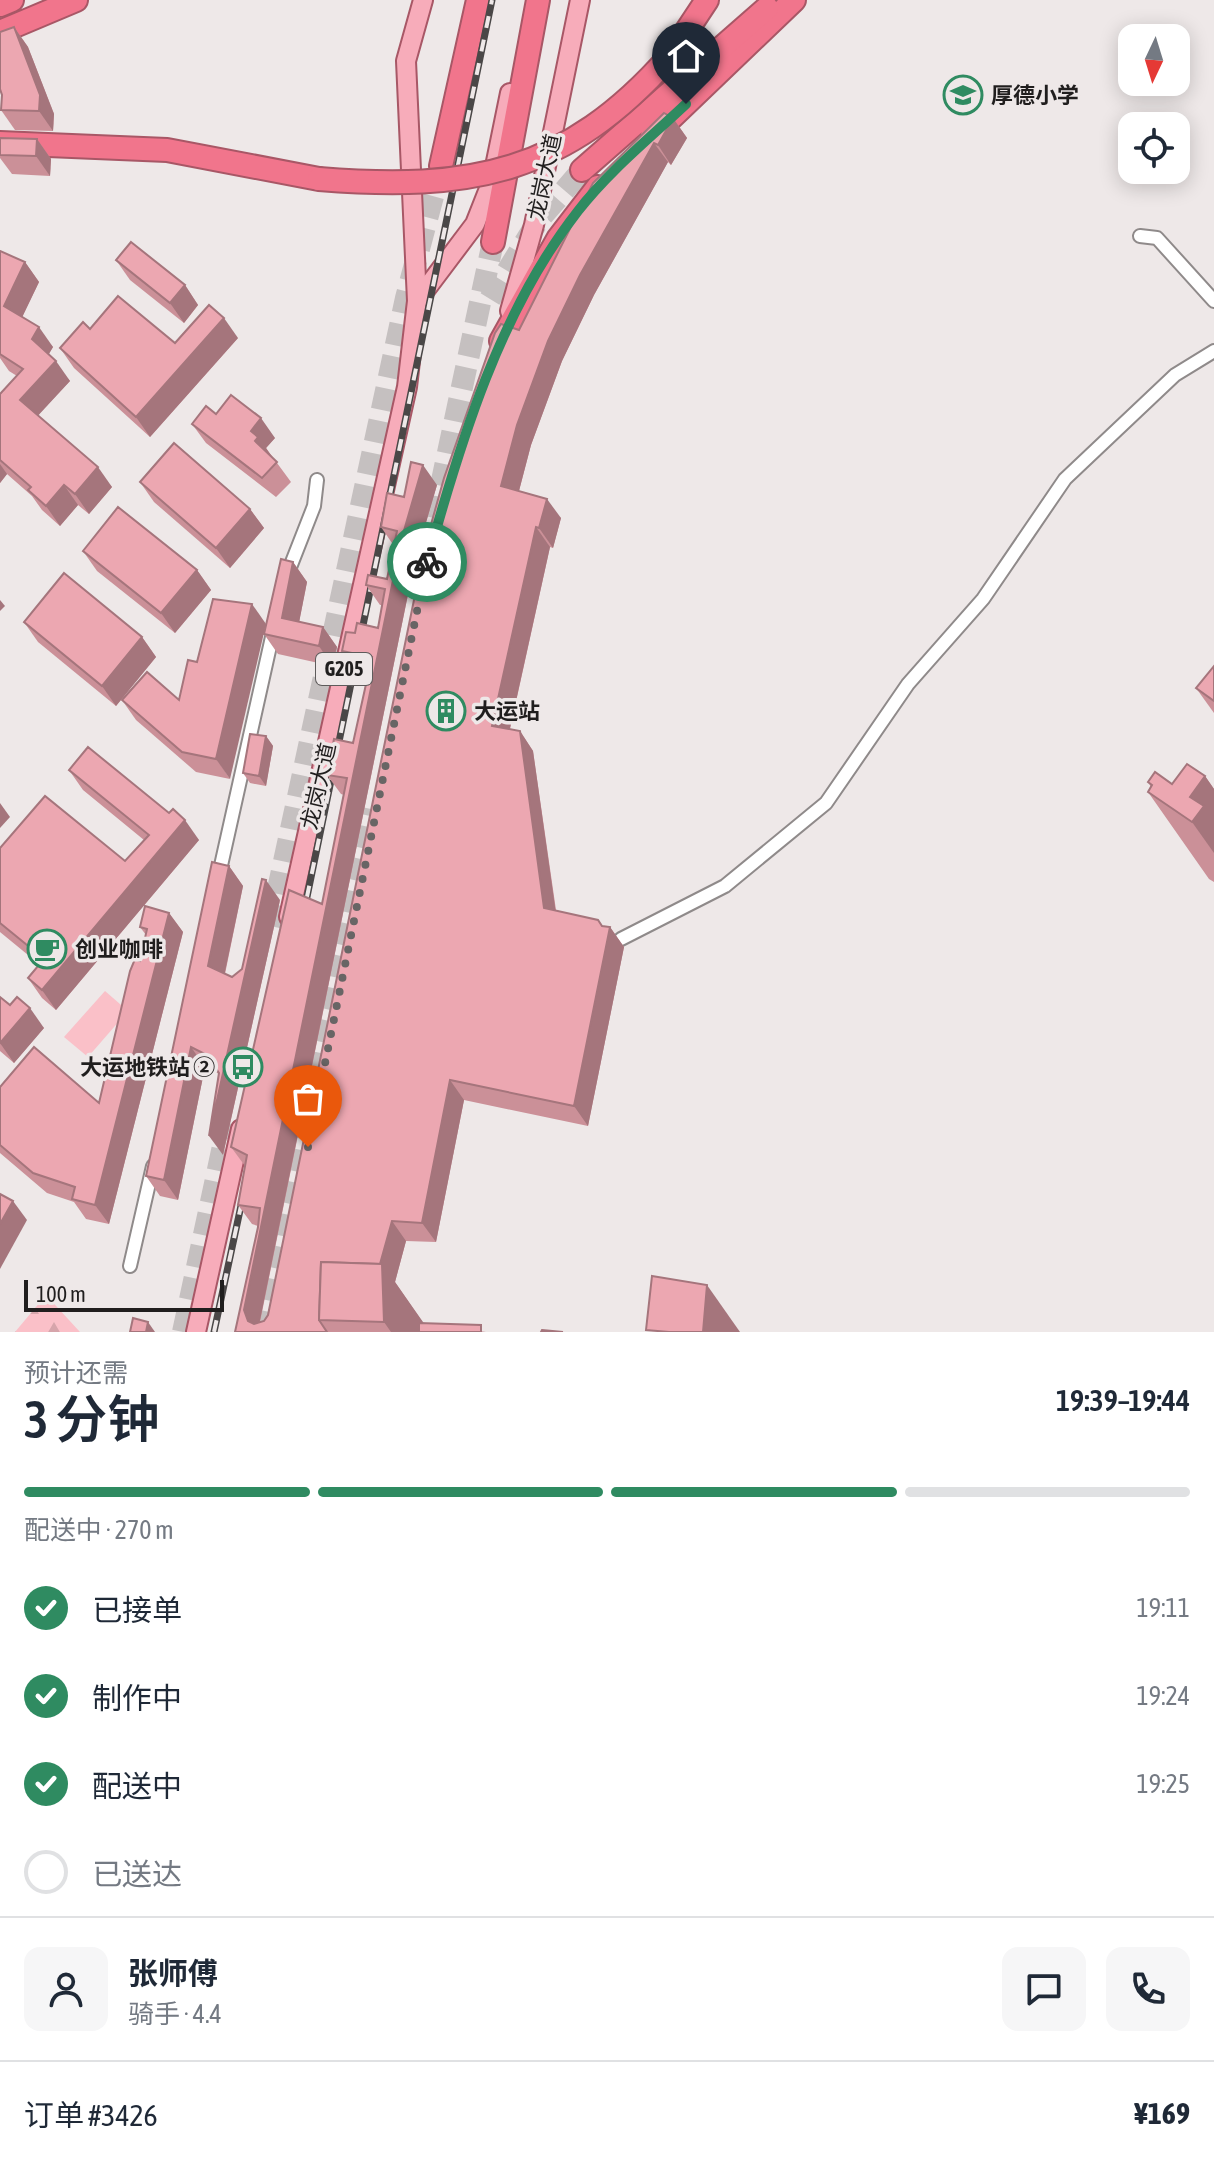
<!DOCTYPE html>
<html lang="zh">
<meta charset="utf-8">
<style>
body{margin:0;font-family:"Asap Condensed","Noto Sans SC",sans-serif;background:#f6f6f7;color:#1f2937;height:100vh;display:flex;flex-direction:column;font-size:30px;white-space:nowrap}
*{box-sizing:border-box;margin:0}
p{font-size:26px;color:#747a83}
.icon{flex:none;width:44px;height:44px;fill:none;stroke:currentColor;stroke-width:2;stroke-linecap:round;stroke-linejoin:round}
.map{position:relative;height:1332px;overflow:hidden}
.details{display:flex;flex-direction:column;background:#fff;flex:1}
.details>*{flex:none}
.needle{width:52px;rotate:184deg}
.buttons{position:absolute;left:1118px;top:24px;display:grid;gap:16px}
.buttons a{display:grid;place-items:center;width:72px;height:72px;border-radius:16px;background:#fff;box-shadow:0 4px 20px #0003;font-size:40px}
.scale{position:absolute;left:24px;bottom:20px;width:200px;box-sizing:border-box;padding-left:8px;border:4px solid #201e1e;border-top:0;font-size:22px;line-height:28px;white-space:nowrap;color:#201e1e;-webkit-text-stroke:6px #eee8e8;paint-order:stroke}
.pin{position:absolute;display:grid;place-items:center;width:68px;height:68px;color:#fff;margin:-82px -34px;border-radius:50% 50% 50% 0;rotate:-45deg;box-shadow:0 0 8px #0007}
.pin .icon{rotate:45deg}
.courier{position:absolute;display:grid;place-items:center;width:80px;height:80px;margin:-40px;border:6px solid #2f8b61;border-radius:50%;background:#fff;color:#222;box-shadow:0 2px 10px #0007}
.head em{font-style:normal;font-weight:600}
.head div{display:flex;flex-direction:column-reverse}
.head{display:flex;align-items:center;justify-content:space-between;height:136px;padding:0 24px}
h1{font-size:52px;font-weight:600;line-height:60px}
.bar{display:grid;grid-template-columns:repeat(4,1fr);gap:12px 8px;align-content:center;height:96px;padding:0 24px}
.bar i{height:10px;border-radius:6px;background:#e0e1e3}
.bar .active{background:#2f8b61}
.bar p{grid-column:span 4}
.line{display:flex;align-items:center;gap:20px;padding:0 24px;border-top:2px solid #e0e1e3}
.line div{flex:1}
.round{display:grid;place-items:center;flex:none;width:84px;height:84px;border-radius:16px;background:#f6f6f7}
ol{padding:0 24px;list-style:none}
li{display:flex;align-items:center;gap:24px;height:88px}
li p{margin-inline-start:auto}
li .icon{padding:8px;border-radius:50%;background:#2f8b61;color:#fff;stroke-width:4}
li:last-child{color:#747a83}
li i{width:44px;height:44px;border:4px solid #e0e1e3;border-radius:50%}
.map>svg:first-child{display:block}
.forest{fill:url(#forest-firs)}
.park{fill:#fac0c8}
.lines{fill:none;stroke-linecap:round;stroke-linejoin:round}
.highway-tunnel{stroke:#c5c0c0;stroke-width:22;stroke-dasharray:22 11;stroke-linecap:butt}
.street-casing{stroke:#8f8a8a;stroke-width:16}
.primary-casing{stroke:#a85766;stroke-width:22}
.highway-casing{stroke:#a85766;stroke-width:26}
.street{stroke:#fff;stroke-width:12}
.primary{stroke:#f7acba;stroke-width:18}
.highway{stroke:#f1758c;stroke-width:22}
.rail-casing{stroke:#4a4747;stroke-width:7}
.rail{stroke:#eee8e8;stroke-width:4;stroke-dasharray:12;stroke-linecap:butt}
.highway-bridge-casing{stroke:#a85766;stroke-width:26;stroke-linecap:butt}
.highway-bridge{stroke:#f1758c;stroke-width:22}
.wall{fill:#cb9098}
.shaded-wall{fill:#a5757c}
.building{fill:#eca7b1;stroke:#a5757c;stroke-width:2}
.done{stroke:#686565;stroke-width:8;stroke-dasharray:0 14.4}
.route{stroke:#2f8b61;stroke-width:10}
.labels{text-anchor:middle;stroke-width:7;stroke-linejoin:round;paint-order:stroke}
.shield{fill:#eee8e8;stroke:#5e5b5b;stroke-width:2}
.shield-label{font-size:20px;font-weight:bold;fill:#201e1e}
.poi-label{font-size:22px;font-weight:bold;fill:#201e1e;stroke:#eee8e8;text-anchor:start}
.street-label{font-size:22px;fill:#201e1e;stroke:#eee8e8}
</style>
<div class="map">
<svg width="1214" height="1332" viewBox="0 0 1214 1332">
<defs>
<pattern id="forest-firs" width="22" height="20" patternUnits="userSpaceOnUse" patternTransform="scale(2)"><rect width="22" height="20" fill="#fac0c8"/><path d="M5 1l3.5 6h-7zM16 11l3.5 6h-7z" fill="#d6a5ab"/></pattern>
</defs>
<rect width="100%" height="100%" fill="#eee8e8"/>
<polygon class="forest" points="46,1295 80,1332 15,1332"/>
<polygon class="park" points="105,991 128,1011 88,1057 64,1037"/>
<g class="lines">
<g class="highway-tunnel">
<polyline points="490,299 538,221 582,170"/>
<polyline points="434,518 493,242"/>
<polyline points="270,926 406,298 441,166"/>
<polyline points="183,1332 228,1123"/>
<polyline points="258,1332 371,809"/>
</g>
<g class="street-casing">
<g id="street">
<polyline points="1140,236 1157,238 1214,301"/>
<polyline points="287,575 314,506 317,480"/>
<polyline points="218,879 274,628"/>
<polyline points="621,939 725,886 826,803 908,684 983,599 1065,479 1175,375 1214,351"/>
<polyline points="130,1266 153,1166"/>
</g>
</g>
<g class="primary-casing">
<g id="primary">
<polyline points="417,301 475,224 492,181 510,93"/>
<polyline points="510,311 534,225 580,0"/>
<polyline points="289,917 407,387 417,301 406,61 423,0"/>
<polyline points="196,1332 241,1129"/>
</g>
</g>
<g class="highway-casing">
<g id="highway">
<polyline points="0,5 12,0"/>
<polyline points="0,32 76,0"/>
<polyline points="670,56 707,0"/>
<polyline points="652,136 794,0"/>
<polyline points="0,143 167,150 319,179"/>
<polyline points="441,166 478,0"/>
<polyline points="582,170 767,8"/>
<polyline points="493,242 538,0"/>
<polyline points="501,341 558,239 598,187"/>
</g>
</g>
<use href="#street" class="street"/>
<use href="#primary" class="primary"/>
<use href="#highway" class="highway"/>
<g class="rail-casing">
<g id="rail">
<polyline points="302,921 492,0"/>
<polyline points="214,1332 245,1187"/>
</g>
</g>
<use href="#rail" class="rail"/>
<g class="highway-bridge-casing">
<path id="highway-bridge" d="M 319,179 C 470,191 566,174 670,56"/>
</g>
<use href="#highway-bridge" class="highway-bridge"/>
</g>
<g class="wall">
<polygon points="14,27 28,47 54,114 53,131 15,130 1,110"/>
<polygon points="673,118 687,138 671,165 668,162 594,295 562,361 531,445 519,491 561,518 553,548 550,547 510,729 520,731 533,751 556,910 603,926 610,927 624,947 588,1126 464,1100 436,1242 406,1241 395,1282 423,1323 486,1332 235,1332 258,1226 252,1224 238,1205 245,1166 231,1147 322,904 344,795 341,794 327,775 353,743 368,673 356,671 342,651 355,633 378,628 382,605 380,605 366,585 387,579 394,546 381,527 404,497 437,485 415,560 260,1322 264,1321 268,1315 519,330 593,183"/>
<polygon points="0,138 37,139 51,159 50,176 12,174 0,158"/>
<polygon points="0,251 25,262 39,282 22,317 53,347 48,355 70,381 38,415 112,487 89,514 78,505 60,526 42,510 32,496 7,474 0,483 0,394 17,376 9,371 0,358"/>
<polygon points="116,260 185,285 198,305 184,323 130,280"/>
<polygon points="90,329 175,343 238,338 150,437 74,368 60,348"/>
<polygon points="216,414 275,438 266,448 291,482 276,497 206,443 192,424"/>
<polygon points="140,482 250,509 264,528 230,568 154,502"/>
<polygon points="83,551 197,570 211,590 175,633 97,571"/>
<polygon points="293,562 307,582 299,622 323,627 337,647 332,666 278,654 264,634"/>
<polygon points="24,622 142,637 156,657 116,706 38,642"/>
<polygon points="1214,666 1214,713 1196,688"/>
<polygon points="122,700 179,700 230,779 196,772 136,720"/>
<polygon points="266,736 273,746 266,786 250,783 243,773"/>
<polygon points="69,770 199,840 56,1010 42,998 28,978 39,964 0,932 0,848 125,861 144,840 83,790"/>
<polygon points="1205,776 1214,789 1214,882 1209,879 1148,792 1151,787 1148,782 1172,784"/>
<polygon points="229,866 243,886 225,974 232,977 242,969 280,900 223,1155 219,1074 205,1067 178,1200 160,1196 146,1176"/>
<polygon points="169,913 183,932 109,1224 86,1219 74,1202 47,1193 0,1153 0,1087 99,1103 146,935 140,927"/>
<polygon points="0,997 10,1005 44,1028 14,1063 0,1051"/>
</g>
<g class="shaded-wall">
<polygon points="14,27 28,47 54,114 53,131 39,111"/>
<polygon points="673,118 687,138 671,165 658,145"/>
<polygon points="37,139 51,159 50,176 36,156"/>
<polygon points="654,143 668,162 594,295 562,361 531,445 515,506 501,486 517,425 548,341 580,275"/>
<polygon points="25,262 39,282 18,326 4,306"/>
<polygon points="185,285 198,305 184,323 170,303"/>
<polygon points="224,318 238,338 150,437 136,417"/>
<polygon points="39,327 53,347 46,359 32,339"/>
<polygon points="56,361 70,381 34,420 20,400"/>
<polygon points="261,418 275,438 266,448 272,457 269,461 255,441 251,431"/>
<polygon points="0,464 7,474 0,483"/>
<polygon points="423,465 437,485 415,560 258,1330 248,1321 244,1310 401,541"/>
<polygon points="98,467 112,487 89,514 75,494"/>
<polygon points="64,485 78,505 60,526 46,506"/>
<polygon points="547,499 561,518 553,548 539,528"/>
<polygon points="250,509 264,528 230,568 216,548"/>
<polygon points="536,527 550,547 506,746 492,726"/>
<polygon points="293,562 307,582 296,638 282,618"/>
<polygon points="197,570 211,590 175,633 161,613"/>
<polygon points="0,600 5,606 0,611"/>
<polygon points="252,604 266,624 230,779 216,759"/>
<polygon points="323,627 337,647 332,666 319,646"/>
<polygon points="142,637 156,657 116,706 102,686"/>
<polygon points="520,731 533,751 558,928 544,908"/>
<polygon points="266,736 273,746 266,786 259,776"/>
<polygon points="1205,776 1214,789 1214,853 1192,822 1190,797"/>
<polygon points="0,803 10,817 0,828"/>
<polygon points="185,820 199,840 56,1010 42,990"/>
<polygon points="229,866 243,886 222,986 208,966"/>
<polygon points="266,880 280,900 223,1155 209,1136"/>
<polygon points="169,913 183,932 109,1224 95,1205"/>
<polygon points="598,920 609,935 610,927 624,947 588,1126 574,1106"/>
<polygon points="30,1008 44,1028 14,1063 0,1043"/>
<polygon points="191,1047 205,1067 178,1200 164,1180"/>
<polygon points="450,1080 464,1100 436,1242 422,1223"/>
<polygon points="13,1201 27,1220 0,1269 0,1224"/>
<polygon points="392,1221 406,1241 395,1282 430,1332 391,1332 384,1322 364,1322"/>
<polygon points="707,1285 740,1332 703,1332"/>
<polygon points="148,1322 155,1332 146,1332"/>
</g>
<g class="building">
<polygon points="14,27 40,95 39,111 1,110 2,95 0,89 0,32"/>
<polygon points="664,113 673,118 658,145 654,143 580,275 548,341 517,425 501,486 547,499 539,528 536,527 492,726 520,731 544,908 598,920 602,926 610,927 574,1106 450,1080 422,1223 392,1221 380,1264 321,1262 319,1320 327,1332 235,1332 258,1227 260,1208 238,1205 247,1155 231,1147 289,890 322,904 347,778 327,775 334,739 353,743 372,657 342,651 346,632 355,633 357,623 378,628 385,589 366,585 368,575 387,579 397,531 381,527 387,493 404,497 411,462 423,465 401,541 244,1310 248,1321 254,1324 264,1321 268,1315 425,546 444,478 495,333 501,324 519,330 593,183"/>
<polygon points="0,138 37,139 36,156 0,155"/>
<polygon points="131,242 185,285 170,303 116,260"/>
<polygon points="0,251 25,262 4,306 39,327 32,339 56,361 20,400 98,467 75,494 64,485 46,506 28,490 31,487 0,460 0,394 23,369 0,354"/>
<polygon points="118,296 175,343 209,305 224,318 136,417 60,348 83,322 90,329"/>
<polygon points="231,395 261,418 251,431 258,437 255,441 277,462 262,478 192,424 206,406 216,414"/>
<polygon points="174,443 250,509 216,548 140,482"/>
<polygon points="118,507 197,570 161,613 83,551"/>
<polygon points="281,559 293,562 282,618 323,627 319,646 264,634"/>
<polygon points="64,573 142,637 102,686 24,622"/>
<polygon points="213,599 252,604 216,759 182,752 122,700 147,672 179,700 188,660 197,662"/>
<polygon points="1214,666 1214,701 1196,688"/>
<polygon points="250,734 266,736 259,776 243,773"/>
<polygon points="88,747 169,813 173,809 185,820 42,990 28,978 44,959 0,923 0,848 45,796 125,861 149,835 69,770"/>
<polygon points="1187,764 1205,776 1190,797 1204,806 1192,822 1148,792 1152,785 1148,782 1155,772 1172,784"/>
<polygon points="212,862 229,866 208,966 232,977 242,969 262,879 266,880 209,1136 219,1073 207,1055 191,1047 164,1180 146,1176"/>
<polygon points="145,906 169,913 95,1205 72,1199 75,1187 33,1173 0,1145 0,1087 34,1047 99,1103 130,971 135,959 140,961 147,929 140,927"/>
<polygon points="0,997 10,1005 17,997 30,1008 0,1043"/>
<polygon points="0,1194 13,1201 0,1224"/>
<polygon points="321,1262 382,1264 384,1322 319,1320"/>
<polygon points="652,1276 707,1285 703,1332 669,1332 646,1330"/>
<polygon points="133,1318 148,1322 146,1332 130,1332"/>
<polygon points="419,1323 481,1325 481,1332 419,1332"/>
<polygon points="542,1330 563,1332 541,1332"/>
</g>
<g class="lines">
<polyline class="done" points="308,1147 427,562"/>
<path class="route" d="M 427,562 C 460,443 500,310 578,211 C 609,171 650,138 686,104"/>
</g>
<defs>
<g id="school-ring" transform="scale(2)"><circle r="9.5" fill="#eee8e8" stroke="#2f8b61" stroke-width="1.5"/><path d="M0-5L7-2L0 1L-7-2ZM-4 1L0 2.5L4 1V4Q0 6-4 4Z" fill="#2f8b61"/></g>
<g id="building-ring" transform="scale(2)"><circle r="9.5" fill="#eee8e8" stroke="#2f8b61" stroke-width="1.5"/><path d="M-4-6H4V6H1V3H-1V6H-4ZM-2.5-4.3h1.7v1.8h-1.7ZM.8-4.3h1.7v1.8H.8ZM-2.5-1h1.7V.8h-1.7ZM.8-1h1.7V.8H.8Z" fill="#2f8b61"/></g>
<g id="cafe-ring" transform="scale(2)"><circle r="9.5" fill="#eee8e8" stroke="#2f8b61" stroke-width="1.5"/><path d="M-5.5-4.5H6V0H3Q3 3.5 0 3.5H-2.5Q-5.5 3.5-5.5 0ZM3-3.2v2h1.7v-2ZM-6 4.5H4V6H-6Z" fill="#2f8b61"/></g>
<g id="bus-ring" transform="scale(2)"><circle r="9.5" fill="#eee8e8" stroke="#2f8b61" stroke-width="1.5"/><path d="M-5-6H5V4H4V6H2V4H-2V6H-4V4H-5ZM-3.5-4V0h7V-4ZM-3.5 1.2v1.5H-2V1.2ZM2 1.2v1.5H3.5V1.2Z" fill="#2f8b61"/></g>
</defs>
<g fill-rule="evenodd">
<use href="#school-ring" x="963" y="95"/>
<use href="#building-ring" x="446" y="711"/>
<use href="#cafe-ring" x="47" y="949"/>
<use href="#bus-ring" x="243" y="1067"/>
</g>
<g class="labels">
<rect class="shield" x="316" y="653" width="56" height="32" rx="6"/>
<g class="shield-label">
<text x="344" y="676">G205</text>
</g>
<g class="poi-label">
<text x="991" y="103">厚德小学</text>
<text x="474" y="719">大运站</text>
<text x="75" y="957">创业咖啡</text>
<text x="215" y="1075" text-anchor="end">大运地铁站 ②</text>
</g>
<g class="street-label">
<text transform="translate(544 177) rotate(-78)" y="8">龙岗大道</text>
<text transform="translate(318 786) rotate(-77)" y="8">龙岗大道</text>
</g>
</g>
</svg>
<div class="buttons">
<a><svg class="needle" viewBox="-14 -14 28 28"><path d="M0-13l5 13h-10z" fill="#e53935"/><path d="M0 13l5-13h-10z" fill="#747a83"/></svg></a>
<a><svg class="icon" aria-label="locate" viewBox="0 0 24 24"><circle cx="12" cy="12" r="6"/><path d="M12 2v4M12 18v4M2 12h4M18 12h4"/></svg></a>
</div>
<div class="scale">100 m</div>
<div class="pin" style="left:308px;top:1147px;background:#ea580c"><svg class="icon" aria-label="bag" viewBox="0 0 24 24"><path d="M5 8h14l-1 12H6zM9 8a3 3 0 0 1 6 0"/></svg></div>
<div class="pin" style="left:686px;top:104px;background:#1f2937"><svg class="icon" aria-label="home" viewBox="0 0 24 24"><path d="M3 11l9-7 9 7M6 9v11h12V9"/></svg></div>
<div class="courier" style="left:427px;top:562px"><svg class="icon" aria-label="bike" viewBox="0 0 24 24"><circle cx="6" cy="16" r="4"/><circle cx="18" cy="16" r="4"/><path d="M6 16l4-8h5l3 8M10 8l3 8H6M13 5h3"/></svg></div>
</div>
<section class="details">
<div class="head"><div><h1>3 分钟</h1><p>预计还需</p></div><em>19:39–19:44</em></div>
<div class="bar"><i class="active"></i><i class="active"></i><i class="active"></i><i></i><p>配送中 · 270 m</p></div>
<ol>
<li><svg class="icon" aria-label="check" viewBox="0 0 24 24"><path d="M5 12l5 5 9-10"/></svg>已接单<p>19:11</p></li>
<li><svg class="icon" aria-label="check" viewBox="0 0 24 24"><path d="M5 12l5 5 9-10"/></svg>制作中<p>19:24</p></li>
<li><svg class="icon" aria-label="check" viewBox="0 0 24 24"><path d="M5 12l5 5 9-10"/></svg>配送中<p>19:25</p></li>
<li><i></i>已送达</li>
</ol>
<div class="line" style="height:144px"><a class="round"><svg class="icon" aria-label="person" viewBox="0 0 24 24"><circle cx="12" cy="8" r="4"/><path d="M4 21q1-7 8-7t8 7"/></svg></a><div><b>张师傅</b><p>骑手 · 4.4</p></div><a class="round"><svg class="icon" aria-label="chat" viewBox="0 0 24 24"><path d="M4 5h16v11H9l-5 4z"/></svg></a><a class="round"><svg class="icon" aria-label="phone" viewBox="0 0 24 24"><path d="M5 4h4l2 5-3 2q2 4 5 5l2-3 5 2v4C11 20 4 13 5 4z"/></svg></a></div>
<div class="line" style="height:104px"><div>订单 #3426</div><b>¥169</b></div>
</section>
